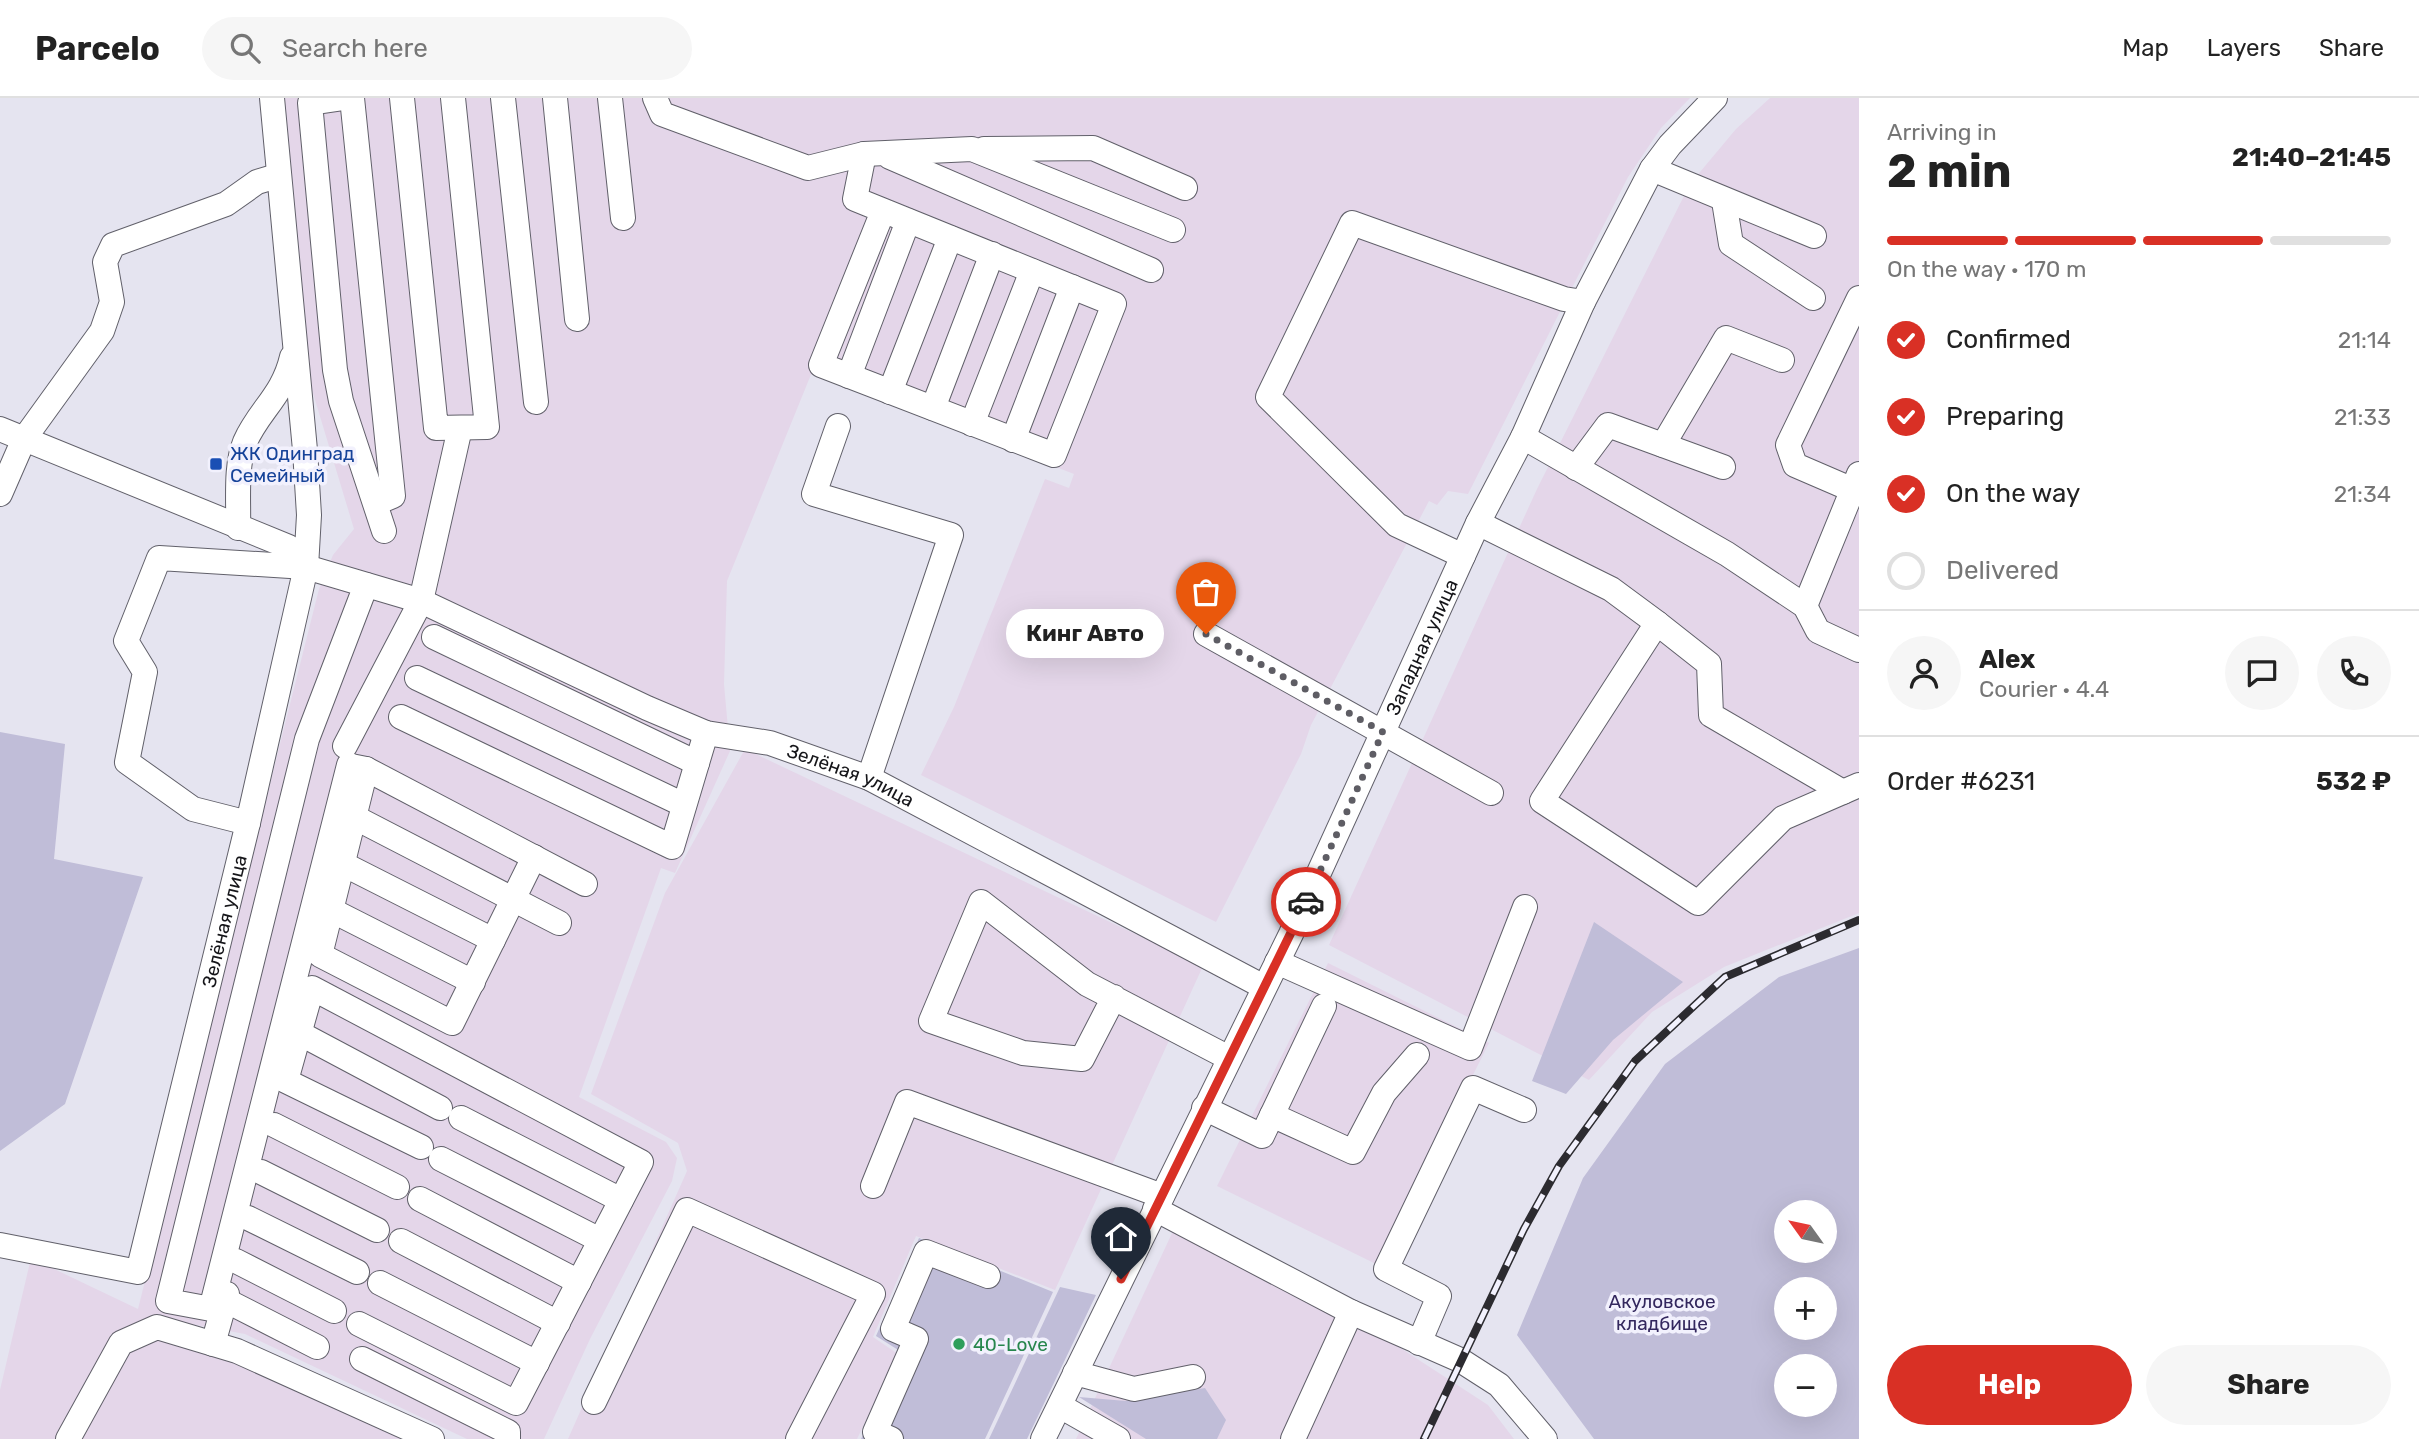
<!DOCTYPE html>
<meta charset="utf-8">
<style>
body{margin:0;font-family:Rubik,sans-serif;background:#f6f6f6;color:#222;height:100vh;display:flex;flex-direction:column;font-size:26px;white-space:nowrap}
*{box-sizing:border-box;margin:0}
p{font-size:23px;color:#767676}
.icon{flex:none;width:38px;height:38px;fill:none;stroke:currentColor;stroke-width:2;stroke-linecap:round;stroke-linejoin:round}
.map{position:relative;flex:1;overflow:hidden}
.side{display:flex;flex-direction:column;background:#fff;width:560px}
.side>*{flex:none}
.needle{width:46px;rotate:303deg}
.tools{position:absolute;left:1774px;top:1102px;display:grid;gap:14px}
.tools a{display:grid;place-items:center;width:63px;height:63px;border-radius:50%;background:#fff;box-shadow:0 7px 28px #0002;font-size:35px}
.pin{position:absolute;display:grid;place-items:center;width:60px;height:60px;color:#fff;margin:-72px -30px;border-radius:50% 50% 50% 0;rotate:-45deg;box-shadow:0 0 7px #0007}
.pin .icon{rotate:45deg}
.courier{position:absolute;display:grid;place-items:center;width:70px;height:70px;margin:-35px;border:5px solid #d93025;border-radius:50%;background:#fff;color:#222;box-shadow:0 2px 9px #0007}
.bubble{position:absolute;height:49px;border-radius:24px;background:#fff;box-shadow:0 7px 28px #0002;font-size:23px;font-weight:700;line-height:49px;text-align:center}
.overview em{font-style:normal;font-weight:700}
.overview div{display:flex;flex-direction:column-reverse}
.overview{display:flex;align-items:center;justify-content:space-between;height:119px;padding:0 28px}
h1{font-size:46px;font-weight:700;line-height:52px}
.bar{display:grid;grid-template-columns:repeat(4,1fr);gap:10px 7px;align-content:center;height:84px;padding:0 28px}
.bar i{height:9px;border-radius:5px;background:#e0e0e0}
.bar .current{background:#d93025}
.bar p{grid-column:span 4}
.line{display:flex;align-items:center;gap:18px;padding:0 28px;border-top:2px solid #e0e0e0}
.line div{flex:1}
.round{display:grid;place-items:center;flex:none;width:74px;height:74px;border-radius:37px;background:#f6f6f6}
ol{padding:0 28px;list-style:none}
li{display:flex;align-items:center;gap:21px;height:77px}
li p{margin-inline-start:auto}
li .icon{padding:7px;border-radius:50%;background:#d93025;color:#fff;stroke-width:4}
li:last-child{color:#767676}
li i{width:38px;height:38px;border:4px solid #e0e0e0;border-radius:50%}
.button{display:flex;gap:14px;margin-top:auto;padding:14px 28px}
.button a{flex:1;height:80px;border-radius:42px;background:#d93025;color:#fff;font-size:28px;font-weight:700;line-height:80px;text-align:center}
.button a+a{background:#f6f6f6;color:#222}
header{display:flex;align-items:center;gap:42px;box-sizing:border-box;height:98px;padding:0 35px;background:#fff;border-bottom:2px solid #e0e0e0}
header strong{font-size:33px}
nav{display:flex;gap:38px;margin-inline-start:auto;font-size:24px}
.search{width:490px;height:63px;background:#f6f6f6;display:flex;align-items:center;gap:18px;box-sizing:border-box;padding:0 24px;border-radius:38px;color:#767676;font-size:26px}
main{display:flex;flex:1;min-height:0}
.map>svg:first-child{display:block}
.industrial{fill:#e4d6e9}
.green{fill:#c0bdd8;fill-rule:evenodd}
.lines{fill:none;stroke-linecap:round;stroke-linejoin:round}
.minor-casing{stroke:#61606a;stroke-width:26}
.minor{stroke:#fff;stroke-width:24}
.rail-casing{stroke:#2c2b30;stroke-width:8}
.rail{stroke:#f2f1fd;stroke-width:5;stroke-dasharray:16;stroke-linecap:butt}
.done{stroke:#5e5d64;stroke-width:7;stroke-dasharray:0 12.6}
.route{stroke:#d93025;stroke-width:9}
.transit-dot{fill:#1a4fb4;stroke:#f2f1fd;stroke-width:2.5}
.leisure-dot{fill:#2e9e5b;stroke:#f2f1fd;stroke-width:2.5}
.labels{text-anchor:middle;stroke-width:7;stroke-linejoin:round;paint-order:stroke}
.transit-label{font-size:19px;fill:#164399;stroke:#f2f1fd;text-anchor:start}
.street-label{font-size:19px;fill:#151519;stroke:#f2f1fd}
.park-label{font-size:19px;fill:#33275e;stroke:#f2f1fd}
.leisure-label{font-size:19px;fill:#27864d;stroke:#f2f1fd;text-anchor:start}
</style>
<header>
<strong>Parcelo</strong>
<div class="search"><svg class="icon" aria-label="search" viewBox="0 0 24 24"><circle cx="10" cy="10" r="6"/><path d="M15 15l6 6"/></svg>Search here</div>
<nav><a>Map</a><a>Layers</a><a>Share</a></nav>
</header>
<main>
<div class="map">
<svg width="1859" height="1341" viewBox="0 0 1859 1341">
<rect width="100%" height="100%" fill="#e5e4f0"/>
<g class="industrial">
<polygon points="279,0 1690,0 1661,30 1628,79 1468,396 1448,393 1437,407 1429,403 1311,627 1301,656 1216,824 921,677 954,609 1045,381 1069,390 1074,376 812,274 727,483 724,586 730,653 675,775 661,770 579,999 666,1044 677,1060 672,1083 590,1241 544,1341 467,1341 245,1236 158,1220 407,1341 0,1341 0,1292 31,1160 138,1211 319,491 333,457 354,431 306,272"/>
<polygon points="1770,0 1859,0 1859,815 1724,869 1652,914 1589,982 1329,847 1537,391 1690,86 1736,31"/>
<polygon points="745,651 1203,868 1055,1192 916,1138 873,1239 898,1256 857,1341 568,1341 687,1073 678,1045 591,996 665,795"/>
<polygon points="1328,865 1489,945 1378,1167 1217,1088"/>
<polygon points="1173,1133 1359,1223 1488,1307 1514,1341 1076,1341"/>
</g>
<g class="green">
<polygon points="0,634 65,646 54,761 143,779 65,1006 0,1053"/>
<polygon points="1594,824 1683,884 1613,942 1566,996 1532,983"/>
<path d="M 1859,850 L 1859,1341 L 1594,1341 L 1517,1237 L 1583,1080 L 1665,966 L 1779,879 ZM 1787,1115 L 1825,1115 L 1825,1153 L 1787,1153 ZM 1787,1192 L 1825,1192 L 1825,1230 L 1787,1230 ZM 1787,1269 L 1825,1269 L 1825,1307 L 1787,1307 Z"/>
<polygon points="919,1140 1053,1194 985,1341 861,1341 903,1255 876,1238"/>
<polygon points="1060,1189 1096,1197 1027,1341 989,1341"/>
<polygon points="1205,1290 1226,1322 1217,1341 1146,1341 1079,1299 1126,1303"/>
</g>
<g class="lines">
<g class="minor-casing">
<g id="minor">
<polyline points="272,0 305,352 309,417 306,469"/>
<polyline points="344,0 310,5 335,272 341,303 384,433"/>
<polyline points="352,0 393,398 376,405"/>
<polyline points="402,0 436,330 487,329 453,0"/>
<polyline points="503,0 536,304"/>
<polyline points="555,0 577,221"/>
<polyline points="610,0 623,120"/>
<polyline points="655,0 662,16 808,70 864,56 972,51 1173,132"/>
<polyline points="984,51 1093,50 1185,90"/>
<polyline points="864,56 855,101 1114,206 1054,357 821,267 883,113"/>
<polyline points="890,59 1151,172"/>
<polyline points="1652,71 1814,138"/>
<polyline points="1724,103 1731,146 1813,200"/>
<polyline points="849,278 908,123"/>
<polyline points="890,294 950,140"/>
<polyline points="933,310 992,156"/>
<polyline points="972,326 1032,173"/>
<polyline points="838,328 814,396 951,437 869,680"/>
<polyline points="0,331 289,449 306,469"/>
<polyline points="1523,339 1727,456 1805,508 1818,533 1859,552"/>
<polyline points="1013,342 1072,189"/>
<polyline points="1663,347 1726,240 1782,262"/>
<polyline points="1576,370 1608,327 1723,369"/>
<polyline points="1853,392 1795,367 1788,347 1859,200"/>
<polyline points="0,396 24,341 102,233 112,204 105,164 113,147 226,106 257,84 277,78"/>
<polyline points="1478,425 1611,491 1657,525 1542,703 1698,805 1783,720 1859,687"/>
<path d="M 238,430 C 239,403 235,369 245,344 C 259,312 283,298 292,259"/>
<polyline points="1463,458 1397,427 1268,299 1352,125 1564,201 1583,204"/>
<polyline points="1805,508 1859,376"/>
<polyline points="1657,525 1709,566 1711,617 1843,694"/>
<polyline points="1206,536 1491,695"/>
<polyline points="434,539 697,665"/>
<polyline points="417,580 684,707"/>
<polyline points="401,619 672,749 706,635"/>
<polyline points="345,648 421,503 460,330"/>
<polyline points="349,667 211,1211 168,1203 307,641 366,487"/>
<polyline points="351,668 366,671 585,786"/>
<polyline points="366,671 320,857 452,925 534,759"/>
<polyline points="354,719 559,825"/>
<polyline points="248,725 193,711 127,664 145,574 126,543 159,460 306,469"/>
<polyline points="343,766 493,842"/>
<polyline points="331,812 473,884"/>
<polyline points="1277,864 1470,950 1525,809"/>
<polyline points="1114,899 1082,961 1023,955 931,923 981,804 1087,886 1229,960"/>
<polyline points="299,935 440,1010"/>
<polyline points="287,979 312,890 641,1064 516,1305 359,1226"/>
<polyline points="286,983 421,1049"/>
<polyline points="1204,1010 1262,1038 1324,908"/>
<polyline points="1272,1017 1353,1054 1384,995 1417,957"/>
<polyline points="461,1020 621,1102"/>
<polyline points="274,1027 397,1089"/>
<polyline points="441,1061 600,1142"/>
<polyline points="261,1074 377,1132"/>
<polyline points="873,1088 907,1004 1162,1098"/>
<polyline points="420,1101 579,1184"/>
<polyline points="1155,1111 1351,1214 1460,1262 1499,1287 1545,1341"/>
<polyline points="248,1120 357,1174"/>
<polyline points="401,1143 558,1225"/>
<path id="s1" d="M 0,1147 L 138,1174 L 248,725 L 306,469 L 421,503 L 647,610 L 706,635 L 770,645 L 869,680 L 1264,889"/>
<polyline points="236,1163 334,1213"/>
<polyline points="380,1185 537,1265"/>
<polyline points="225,1202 317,1249"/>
<polyline points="1419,1245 1439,1198 1386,1171 1473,990 1524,1012"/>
<polyline points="213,1246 227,1196"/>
<polyline points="362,1261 508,1334 508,1341"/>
<polyline points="1075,1275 1134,1291 1193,1279"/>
<polyline points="594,1304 687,1112 873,1196 798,1341"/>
<polyline points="1060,1308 1118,1341"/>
<polyline points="68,1341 121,1245 157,1229 237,1253 432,1341"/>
<polyline points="891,1341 875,1334 916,1241 893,1231 926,1154 988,1178"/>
<path id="s2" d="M 1043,1341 L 1291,836 L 1478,425 L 1523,339 L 1583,204 L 1652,71 L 1670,47 L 1715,0"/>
<polyline points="1293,1341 1351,1214"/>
</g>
</g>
<use href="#minor" class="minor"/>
<g class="rail-casing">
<polyline id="rail" points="1424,1341 1524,1131 1559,1068 1635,963 1725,879 1859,822"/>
</g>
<use href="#rail" class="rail"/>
</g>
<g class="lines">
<polyline class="done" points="1206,536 1383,634 1306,804"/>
<polyline class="route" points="1121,1181 1306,804"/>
</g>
<rect class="transit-dot" x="209" y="359" width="14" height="14" rx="3.5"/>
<circle class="leisure-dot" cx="959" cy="1246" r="7"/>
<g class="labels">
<g class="transit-label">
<text x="230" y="362">ЖК Одинград<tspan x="230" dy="22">Семейный</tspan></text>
</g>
<g class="street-label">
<text dy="7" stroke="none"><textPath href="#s2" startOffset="878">Западная улица</textPath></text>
<text dy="7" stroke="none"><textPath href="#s1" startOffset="1451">Зелёная улица</textPath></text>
<text dy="7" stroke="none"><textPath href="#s1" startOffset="502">Зелёная улица</textPath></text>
</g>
<g class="park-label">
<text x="1662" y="1210">Акуловское<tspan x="1662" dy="22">кладбище</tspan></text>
</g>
<g class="leisure-label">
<text x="973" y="1253">40-Love</text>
</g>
</g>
</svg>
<div class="tools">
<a><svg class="needle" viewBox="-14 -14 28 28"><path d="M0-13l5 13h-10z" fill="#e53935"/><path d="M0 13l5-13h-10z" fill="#767676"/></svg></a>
<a>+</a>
<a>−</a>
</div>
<div class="pin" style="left:1206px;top:536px;background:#ea580c"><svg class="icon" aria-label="bag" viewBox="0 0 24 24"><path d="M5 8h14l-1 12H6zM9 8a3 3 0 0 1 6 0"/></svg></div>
<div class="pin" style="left:1121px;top:1181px;background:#1f2937"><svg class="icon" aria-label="home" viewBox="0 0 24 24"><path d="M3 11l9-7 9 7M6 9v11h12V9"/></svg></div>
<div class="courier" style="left:1306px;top:804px"><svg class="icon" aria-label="car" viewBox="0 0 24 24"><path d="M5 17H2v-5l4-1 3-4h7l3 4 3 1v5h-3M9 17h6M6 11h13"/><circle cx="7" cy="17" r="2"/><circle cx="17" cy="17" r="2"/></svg></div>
<div class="bubble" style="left:1006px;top:511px;width:158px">Кинг Авто</div>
</div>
<section class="side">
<div class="overview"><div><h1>2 min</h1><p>Arriving in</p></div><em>21:40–21:45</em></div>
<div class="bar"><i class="current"></i><i class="current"></i><i class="current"></i><i></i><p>On the way · 170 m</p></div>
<ol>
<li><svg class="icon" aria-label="check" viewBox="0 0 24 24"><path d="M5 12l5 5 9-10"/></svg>Confirmed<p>21:14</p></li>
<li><svg class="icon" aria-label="check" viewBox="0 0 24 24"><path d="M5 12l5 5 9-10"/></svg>Preparing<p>21:33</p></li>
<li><svg class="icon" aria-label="check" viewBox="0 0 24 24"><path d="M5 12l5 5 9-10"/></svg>On the way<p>21:34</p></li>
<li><i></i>Delivered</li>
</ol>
<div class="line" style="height:126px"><a class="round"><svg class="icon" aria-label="person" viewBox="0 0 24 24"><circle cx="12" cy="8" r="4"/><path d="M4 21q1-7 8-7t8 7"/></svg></a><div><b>Alex</b><p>Courier · 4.4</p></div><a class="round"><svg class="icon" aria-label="chat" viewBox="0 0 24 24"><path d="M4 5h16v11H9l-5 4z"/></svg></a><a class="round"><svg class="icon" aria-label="phone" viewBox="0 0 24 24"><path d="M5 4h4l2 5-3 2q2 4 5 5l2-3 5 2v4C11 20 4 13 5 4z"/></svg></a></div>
<div class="line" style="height:91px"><div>Order #6231</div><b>532 ₽</b></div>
<div class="button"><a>Help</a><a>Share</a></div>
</section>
</main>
